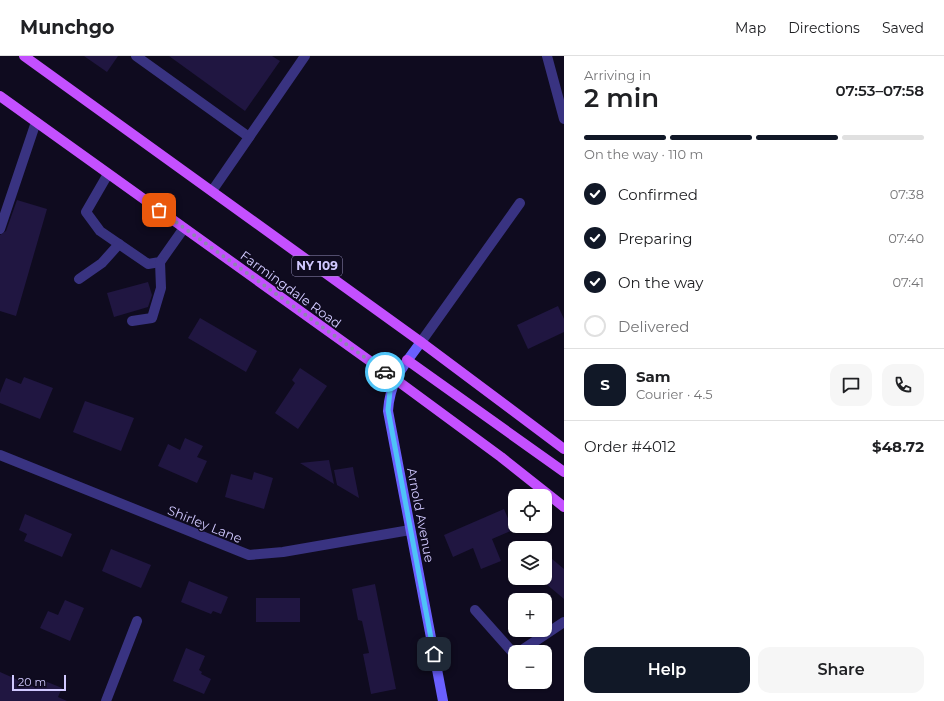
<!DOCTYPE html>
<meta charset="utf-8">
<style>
body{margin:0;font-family:Montserrat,sans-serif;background:#f6f6f6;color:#202124;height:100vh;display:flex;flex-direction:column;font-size:15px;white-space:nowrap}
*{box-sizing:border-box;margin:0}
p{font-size:13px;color:#757577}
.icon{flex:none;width:22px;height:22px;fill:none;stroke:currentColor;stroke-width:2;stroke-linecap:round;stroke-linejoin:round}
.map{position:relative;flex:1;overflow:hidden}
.side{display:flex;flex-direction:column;background:#fff;width:380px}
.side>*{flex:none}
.fabs{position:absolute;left:508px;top:433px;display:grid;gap:8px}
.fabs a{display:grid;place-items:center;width:44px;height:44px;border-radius:8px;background:#fff;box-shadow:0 1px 3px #0004;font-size:20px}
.scale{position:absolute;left:12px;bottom:10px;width:54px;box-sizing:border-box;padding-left:4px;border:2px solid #d1c9ff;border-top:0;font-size:11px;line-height:14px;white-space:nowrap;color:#d1c9ff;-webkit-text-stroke:3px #0f0b1f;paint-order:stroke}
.pin{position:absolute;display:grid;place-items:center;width:34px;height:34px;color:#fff;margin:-17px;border-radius:8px;box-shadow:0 2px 6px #0006}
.courier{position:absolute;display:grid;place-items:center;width:40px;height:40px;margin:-20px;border:3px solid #4fc3f7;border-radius:50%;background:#fff;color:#222;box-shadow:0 1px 5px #0007}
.summary em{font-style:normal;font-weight:600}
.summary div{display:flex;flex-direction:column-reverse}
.summary{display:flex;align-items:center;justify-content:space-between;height:68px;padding:0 20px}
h1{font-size:26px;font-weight:600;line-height:30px}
.bar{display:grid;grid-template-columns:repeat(4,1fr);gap:6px 4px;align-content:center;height:48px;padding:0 20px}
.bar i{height:5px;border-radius:3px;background:#e0e0e0}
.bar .on{background:#111827}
.bar p{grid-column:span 4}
.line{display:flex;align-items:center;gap:10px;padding:0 20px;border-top:1px solid #e0e0e0}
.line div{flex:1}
.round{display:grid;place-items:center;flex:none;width:42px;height:42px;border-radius:12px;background:#f6f6f6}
ol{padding:0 20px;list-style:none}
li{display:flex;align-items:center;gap:12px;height:44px}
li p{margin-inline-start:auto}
li .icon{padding:4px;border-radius:50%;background:#111827;color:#fff;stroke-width:4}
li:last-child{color:#757577}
li i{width:22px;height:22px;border:2px solid #e0e0e0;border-radius:50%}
.action{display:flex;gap:8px;margin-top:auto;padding:8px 20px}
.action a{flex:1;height:46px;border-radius:12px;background:#111827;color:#fff;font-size:16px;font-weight:600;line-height:46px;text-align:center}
.action a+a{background:#f6f6f6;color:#202124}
header{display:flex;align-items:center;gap:24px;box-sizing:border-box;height:56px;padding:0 20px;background:#fff;border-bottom:1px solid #e0e0e0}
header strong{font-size:19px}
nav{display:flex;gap:22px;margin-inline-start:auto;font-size:14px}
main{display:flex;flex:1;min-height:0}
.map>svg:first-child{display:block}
.building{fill:#201641}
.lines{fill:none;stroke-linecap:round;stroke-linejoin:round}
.lane{stroke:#393381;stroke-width:10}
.street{stroke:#393381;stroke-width:10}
.secondary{stroke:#6a60ff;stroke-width:10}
.primary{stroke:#c450ff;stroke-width:10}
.done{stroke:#8d86b1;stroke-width:4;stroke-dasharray:0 7.2}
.route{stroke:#4fc3f7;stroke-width:5}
.labels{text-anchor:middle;stroke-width:3;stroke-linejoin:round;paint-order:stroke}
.shield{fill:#0f0b1f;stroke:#9790bc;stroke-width:1}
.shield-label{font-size:12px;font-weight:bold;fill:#d1c9ff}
.street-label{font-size:13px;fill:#d1c9ff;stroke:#0f0b1f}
</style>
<header>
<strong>Munchgo</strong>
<nav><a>Map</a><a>Directions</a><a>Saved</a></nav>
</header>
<main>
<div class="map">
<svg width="564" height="645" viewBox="0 0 564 645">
<rect width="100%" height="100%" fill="#0f0b1f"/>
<g class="building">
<polygon points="84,0 118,0 107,16"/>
<polygon points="169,0 272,0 280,5 245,55"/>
<polygon points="17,144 47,153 16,260 0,255 0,179 6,175"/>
<polygon points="148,226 152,239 148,251 114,261 107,237"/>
<polygon points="558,250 564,263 564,276 528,293 517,269"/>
<polygon points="200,262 257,295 246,316 188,282"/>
<polygon points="300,312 327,330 298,373 275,357 295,327 292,324"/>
<polygon points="24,321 53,332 40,363 0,347 0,337 6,322 21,328"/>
<polygon points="85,345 134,362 121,395 73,376"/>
<polygon points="185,382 203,390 197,401 207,405 197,427 158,410 168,388 180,394"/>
<polygon points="329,404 334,428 300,407"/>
<polygon points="353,411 354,417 359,442 337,429 334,414"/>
<polygon points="254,416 273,422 264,453 225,441 231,418 252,424"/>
<polygon points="504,453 513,474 492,483 501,505 481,513 473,492 453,501 444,479"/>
<polygon points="25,458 72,478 62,501 24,485 27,478 19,474"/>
<polygon points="111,493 151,509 141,532 102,515"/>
<polygon points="545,497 564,513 564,543 545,527"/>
<polygon points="189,525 228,541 221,558 213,555 211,558 181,546"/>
<polygon points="375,528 396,633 371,638 363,598 369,597 362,565 358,564 352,533"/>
<rect x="256" y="542" width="44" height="24"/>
<polygon points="65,544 84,552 70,585 40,572 48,555 58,559"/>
<polygon points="186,592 205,600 199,614 202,616 201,618 211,623 204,638 173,625"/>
<polygon points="0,616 36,632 40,623 62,632 58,641 67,645 0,645"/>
</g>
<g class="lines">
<g class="lane">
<polyline points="136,0 249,81"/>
<polyline points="108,118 86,156 100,175 148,208 160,206 184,172"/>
<polyline points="212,135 305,0"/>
<polyline points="0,173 36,66"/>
<polyline points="79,223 102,207 119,188"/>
<polyline points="132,265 152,262 161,232 160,206"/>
<polyline points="421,286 520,147"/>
<polyline points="475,554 515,599"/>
<polyline points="519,596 564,566"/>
</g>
<g class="street">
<polyline points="547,0 564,63"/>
<polyline points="0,399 249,499 283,496 410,474"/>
<polyline points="106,645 137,565"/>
</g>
<path class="secondary" d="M 421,286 C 404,309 390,324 388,355 L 443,645"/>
<g class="primary">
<polyline points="24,0 421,286 564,393"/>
<polyline points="0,40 395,323 501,401 564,451"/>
<polyline points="407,304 564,416"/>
</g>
</g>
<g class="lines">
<polyline class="done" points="159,154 385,316"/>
<polyline class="route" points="385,316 395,323 390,335 388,354 434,598"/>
</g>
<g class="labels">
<rect class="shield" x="292" y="200" width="50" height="20" rx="3"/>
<g class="shield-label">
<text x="317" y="214">NY 109</text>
</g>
<g class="street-label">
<text transform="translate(291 233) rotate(36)" y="5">Farmingdale Road</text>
<text transform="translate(421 459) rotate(79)" y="5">Arnold Avenue</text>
<text transform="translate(205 468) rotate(22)" y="5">Shirley Lane</text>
</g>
</g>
</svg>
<div class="fabs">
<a><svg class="icon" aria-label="locate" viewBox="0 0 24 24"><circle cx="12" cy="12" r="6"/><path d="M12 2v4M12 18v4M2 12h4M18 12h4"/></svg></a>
<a><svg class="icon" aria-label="layers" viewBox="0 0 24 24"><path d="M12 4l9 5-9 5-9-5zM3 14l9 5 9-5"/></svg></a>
<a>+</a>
<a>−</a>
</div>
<div class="scale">20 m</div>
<div class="pin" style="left:159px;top:154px;background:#ea580c"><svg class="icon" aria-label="bag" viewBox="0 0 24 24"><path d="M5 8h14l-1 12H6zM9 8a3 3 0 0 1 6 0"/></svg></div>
<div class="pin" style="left:434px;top:598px;background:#1f2937"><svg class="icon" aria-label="home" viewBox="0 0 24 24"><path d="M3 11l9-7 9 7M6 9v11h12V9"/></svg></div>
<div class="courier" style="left:385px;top:316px"><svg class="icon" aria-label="car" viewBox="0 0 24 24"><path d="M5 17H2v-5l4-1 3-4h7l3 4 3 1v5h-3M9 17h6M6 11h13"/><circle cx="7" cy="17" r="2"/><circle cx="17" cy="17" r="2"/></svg></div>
</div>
<section class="side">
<div class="summary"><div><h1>2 min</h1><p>Arriving in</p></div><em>07:53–07:58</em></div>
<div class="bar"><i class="on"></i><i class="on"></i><i class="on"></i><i></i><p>On the way · 110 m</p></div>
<ol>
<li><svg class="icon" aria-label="check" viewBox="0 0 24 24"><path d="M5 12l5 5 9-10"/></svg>Confirmed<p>07:38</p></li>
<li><svg class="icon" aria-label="check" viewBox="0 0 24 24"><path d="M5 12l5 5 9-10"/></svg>Preparing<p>07:40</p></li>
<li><svg class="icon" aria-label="check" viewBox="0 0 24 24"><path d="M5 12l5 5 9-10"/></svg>On the way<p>07:41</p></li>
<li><i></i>Delivered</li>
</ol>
<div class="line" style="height:72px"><b class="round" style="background:#111827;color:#fff">S</b><div><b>Sam</b><p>Courier · 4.5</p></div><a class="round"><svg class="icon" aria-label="chat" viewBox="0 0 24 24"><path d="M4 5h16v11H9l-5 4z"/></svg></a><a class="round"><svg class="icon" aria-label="phone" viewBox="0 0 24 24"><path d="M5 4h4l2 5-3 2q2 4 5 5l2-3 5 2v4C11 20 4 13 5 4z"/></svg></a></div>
<div class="line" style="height:52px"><div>Order #4012</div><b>$48.72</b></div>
<div class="action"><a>Help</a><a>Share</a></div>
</section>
</main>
